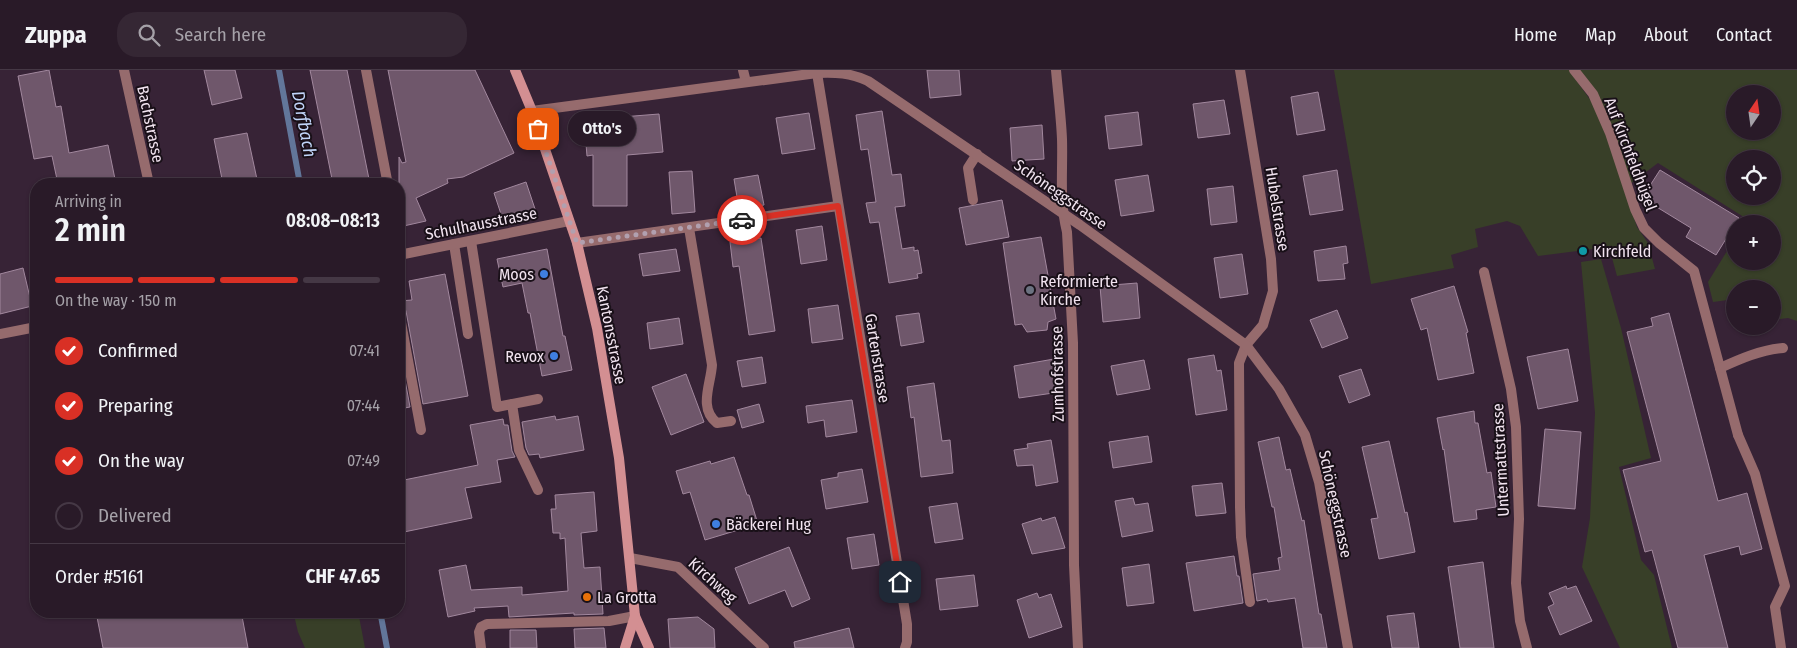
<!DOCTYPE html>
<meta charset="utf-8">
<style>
body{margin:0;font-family:"Fira Sans Condensed",sans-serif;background:#352734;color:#f1f3f6;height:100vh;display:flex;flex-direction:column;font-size:19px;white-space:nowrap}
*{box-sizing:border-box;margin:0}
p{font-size:16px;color:#a5a1a8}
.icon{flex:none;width:28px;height:28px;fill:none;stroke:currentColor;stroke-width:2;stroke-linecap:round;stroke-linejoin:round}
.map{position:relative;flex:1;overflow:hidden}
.side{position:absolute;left:30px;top:108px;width:375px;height:440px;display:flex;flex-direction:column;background:#291a28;border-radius:20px;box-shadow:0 1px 4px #0004,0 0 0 1px #453845}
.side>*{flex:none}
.needle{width:32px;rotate:13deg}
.buttons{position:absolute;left:1726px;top:15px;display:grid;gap:10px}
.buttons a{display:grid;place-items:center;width:55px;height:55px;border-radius:50%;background:#291a28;box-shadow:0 1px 4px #0004,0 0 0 1px #453845;font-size:25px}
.pin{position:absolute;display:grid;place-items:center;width:42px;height:42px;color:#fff;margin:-21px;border-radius:10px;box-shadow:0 2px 8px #0006}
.courier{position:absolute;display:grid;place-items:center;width:50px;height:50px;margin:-25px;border:4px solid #d93025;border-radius:50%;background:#fff;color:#222;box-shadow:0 1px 6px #0007}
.bubble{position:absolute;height:35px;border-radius:18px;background:#291a28;box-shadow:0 1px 4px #0004,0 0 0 1px #453845;font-size:16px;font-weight:600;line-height:35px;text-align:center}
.headline em{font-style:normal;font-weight:600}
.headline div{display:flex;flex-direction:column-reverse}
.headline{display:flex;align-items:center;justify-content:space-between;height:85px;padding:0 25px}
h1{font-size:32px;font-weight:600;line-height:38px}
.bar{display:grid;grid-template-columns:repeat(4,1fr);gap:8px 5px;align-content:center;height:60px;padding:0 25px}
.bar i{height:6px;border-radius:4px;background:#453845}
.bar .current{background:#d93025}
.bar p{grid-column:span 4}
.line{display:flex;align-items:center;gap:12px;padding:0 25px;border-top:1px solid #453845}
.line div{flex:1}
ol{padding:0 25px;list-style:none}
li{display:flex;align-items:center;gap:15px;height:55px}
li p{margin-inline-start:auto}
li .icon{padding:5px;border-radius:50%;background:#d93025;color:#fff;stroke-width:4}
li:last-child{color:#a5a1a8}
li i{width:28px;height:28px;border:2px solid #453845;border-radius:50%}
header{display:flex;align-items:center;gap:30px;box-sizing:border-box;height:70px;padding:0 25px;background:#291a28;border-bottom:1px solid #453845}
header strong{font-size:24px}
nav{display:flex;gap:28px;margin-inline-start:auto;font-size:18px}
.search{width:350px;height:45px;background:#352734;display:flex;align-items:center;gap:12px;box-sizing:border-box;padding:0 18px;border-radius:20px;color:#a5a1a8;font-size:19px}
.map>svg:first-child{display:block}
.green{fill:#383f28;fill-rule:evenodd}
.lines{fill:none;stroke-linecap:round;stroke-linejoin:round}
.stream{stroke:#62769a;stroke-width:6}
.building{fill:#6f576b;stroke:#a2889e}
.service{stroke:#966b6d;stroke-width:10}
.minor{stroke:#966b6d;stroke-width:10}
.secondary{stroke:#d38f92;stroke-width:10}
.done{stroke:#b1a0af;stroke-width:5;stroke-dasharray:0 9}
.route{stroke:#d93025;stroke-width:6}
.culture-dot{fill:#0f9aa8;stroke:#191018;stroke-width:2}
.shop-dot{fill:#3f7fe0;stroke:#191018;stroke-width:2}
.worship-dot{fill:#6b7280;stroke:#191018;stroke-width:2}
.food-dot{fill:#e8710a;stroke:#191018;stroke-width:2}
.labels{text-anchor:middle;stroke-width:4;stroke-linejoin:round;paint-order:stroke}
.street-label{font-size:16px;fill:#f2e4f0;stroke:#191018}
.poi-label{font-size:16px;fill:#f2e4f0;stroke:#191018;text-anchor:start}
.water-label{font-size:18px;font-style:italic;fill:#c0d4f8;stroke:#191018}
</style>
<header>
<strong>Zuppa</strong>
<div class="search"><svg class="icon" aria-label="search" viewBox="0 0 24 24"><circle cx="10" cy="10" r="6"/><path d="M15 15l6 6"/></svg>Search here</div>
<nav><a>Home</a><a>Map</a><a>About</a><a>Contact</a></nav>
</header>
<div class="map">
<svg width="1797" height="578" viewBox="0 0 1797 578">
<rect width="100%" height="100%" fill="#372336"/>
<g class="green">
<polygon points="1334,0 1569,0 1591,31 1605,58 1637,157 1648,173 1655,199 1617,206 1609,177 1538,186 1520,156 1507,151 1475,159 1478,177 1451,185 1454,198 1371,214"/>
<path d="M 1579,0 L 1797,0 L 1797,251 L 1788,248 L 1773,250 L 1772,219 L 1735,219 L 1735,248 L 1733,249 L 1728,230 L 1713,232 L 1708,212 L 1735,168 L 1735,191 L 1772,191 L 1772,154 L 1744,154 L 1747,149 L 1658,93 L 1630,114 ZM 1735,24 L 1772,24 L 1772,61 L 1735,61 ZM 1735,89 L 1772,89 L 1772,126 L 1735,126 Z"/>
<polygon points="1601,189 1621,258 1651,388 1619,397 1641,490 1654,505 1672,578 1620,578 1582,497 1590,448 1595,343 1581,192"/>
<polygon points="293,541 358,541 365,578 305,578 298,562"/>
</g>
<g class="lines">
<g class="stream">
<polyline points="279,0 300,114"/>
<polyline points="380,541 387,578"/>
</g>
</g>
<g class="building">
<polygon points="49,0 56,37 61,36 69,83 108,75 116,114 58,114 52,86 34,89 18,6"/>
<polygon points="204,0 235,0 242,28 212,35"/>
<polygon points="310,0 347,0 370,114 333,114"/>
<polygon points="388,0 475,0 514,83 463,107 447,109 448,113 416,128 426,151 399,157 399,87 402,93 406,92"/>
<polygon points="927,0 959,0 961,25 930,28"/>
<polygon points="1318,22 1325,60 1297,65 1291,27"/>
<polygon points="1224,30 1230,64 1198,68 1193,34"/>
<polygon points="882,41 892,105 901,104 905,136 895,137 902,179 914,177 914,181 918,180 922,203 917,204 918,208 889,213 879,152 870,153 866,133 876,132 868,79 861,80 856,45"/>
<polygon points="1138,42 1142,75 1109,79 1105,46"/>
<polygon points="809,43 815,79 782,84 776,48"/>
<polygon points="659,44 663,82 627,85 627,136 593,136 593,85 587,86 584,50"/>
<polygon points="1042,55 1044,89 1012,91 1010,58"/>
<polygon points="247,63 258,114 223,114 214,69"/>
<polygon points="1337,100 1343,140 1310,145 1303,106"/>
<polygon points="1660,100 1739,148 1716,185 1686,167 1691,158 1642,128"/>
<polygon points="692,101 695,142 672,144 669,102"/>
<polygon points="758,105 764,135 739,139 734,109"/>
<polygon points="1148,105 1154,141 1121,146 1115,110"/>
<polygon points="526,112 536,142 504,153 494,123"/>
<polygon points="1233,116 1237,152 1211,155 1207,119"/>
<polygon points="1002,130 1009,167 966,175 959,138"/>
<polygon points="822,156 827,190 801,194 796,160"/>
<polygon points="1041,167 1056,249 1048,252 1047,260 1027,262 1022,254 1015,255 1003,173"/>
<polygon points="761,168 775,261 749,265 739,196 733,197 730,172"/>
<polygon points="1346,176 1348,193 1343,194 1345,209 1318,211 1314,181"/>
<polygon points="547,179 563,266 565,266 572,300 542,306 530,243 528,243 522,213 503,217 497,189"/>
<polygon points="676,179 680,201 643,206 639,184"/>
<polygon points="1242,184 1248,224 1220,228 1214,188"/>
<polygon points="23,198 32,236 0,244 0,204"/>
<polygon points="445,204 468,326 423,334 406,241 404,237 399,235 399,231 412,230 409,211"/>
<polygon points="1137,213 1140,248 1103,252 1100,216"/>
<polygon points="1454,216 1468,262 1466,263 1474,303 1438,310 1427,258 1421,260 1411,229"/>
<polygon points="838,235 843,269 812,273 808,239"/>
<polygon points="1337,240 1348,268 1322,278 1310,250"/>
<polygon points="919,243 924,272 901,276 896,246"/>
<polygon points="1669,243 1718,431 1747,423 1762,479 1741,485 1739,476 1704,485 1728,578 1678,578 1652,480 1645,482 1623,400 1661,391 1627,262 1653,256 1651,248"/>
<polygon points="679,248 683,274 650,279 647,253"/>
<polygon points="399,278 410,337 399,339"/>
<polygon points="1568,279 1578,331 1538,339 1527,287"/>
<polygon points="1214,285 1217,301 1221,300 1227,340 1196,345 1188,289"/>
<polygon points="762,287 766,313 742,317 737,291"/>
<polygon points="1054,289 1060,322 1019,328 1014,296"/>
<polygon points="1144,290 1150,319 1117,325 1111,296"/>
<polygon points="1361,299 1370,325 1349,333 1339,306"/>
<polygon points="686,304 704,352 671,365 652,317"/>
<polygon points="934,313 942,371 950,370 953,403 921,407 914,347 911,348 907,317"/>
<polygon points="852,330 857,362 826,367 824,350 808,353 806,336"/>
<polygon points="759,334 764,352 742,358 737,340"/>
<polygon points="1474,341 1475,353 1478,353 1487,403 1491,402 1496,437 1476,440 1477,449 1454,452 1444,379 1443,380 1437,348"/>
<polygon points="555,346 556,350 578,346 584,380 540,388 539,384 529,385 526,378 522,352"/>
<polygon points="503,349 504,355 508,355 512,381 515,387 497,390 501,412 465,418 472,448 399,463 399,411 478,395 470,355"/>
<polygon points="1545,359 1581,362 1575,439 1538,436"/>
<polygon points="1148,366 1152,392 1113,398 1109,372"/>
<polygon points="1279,367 1286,400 1290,399 1302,451 1304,450 1319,544 1321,544 1327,578 1303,578 1295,528 1268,532 1267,529 1257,531 1253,504 1280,500 1278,488 1282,487 1274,437 1272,437 1258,372"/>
<polygon points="1051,370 1058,412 1036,416 1033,395 1017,396 1014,380 1028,378 1027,374"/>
<polygon points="1389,371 1405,443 1407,442 1415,482 1379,489 1371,449 1378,448 1362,377"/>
<polygon points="734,387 747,425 749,425 758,454 705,470 690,422 683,424 676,401 710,391 711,394"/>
<polygon points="862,399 868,432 826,439 821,410 838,407 838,403"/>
<polygon points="1222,413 1226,443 1196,446 1192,416"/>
<polygon points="594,422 597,461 581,463 584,498 600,497 603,544 574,545 574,543 509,547 508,536 474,538 475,541 448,547 439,500 466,495 471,520 522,517 522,525 568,521 565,468 560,469 560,463 553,463 551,439 556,439 555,425"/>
<polygon points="1133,428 1135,435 1148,433 1153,461 1122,467 1115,431"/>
<polygon points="957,433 963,469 935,473 929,437"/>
<polygon points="1055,447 1065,478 1032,484 1022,454 1041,448 1042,451"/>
<polygon points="874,464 879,495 852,499 847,468"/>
<polygon points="789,477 810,529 792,537 785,520 749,534 735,498"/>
<polygon points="1234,486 1237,506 1239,506 1243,533 1194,541 1186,493"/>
<polygon points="1483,492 1494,578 1460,578 1448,497"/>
<polygon points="1149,494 1154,533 1127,536 1122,498"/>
<polygon points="974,505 978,536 940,540 936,509"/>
<polygon points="1566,516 1567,519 1576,516 1592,551 1560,565 1548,537 1554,534 1549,523"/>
<polygon points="1037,523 1039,528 1051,524 1062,557 1029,568 1017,530"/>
<polygon points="124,541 241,541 248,578 103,578 97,547"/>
<polygon points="1414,543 1419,578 1392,578 1387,546"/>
<polygon points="698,547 714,559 715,578 670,578 668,549"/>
<polygon points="604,558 606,578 575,578 574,559"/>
<polygon points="849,558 854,578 795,578 794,572"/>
<polygon points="510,560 536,560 537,578 510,578"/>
</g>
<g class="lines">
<g class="service">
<polyline points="366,0 387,110"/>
<polyline points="743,0 746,12"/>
<polyline points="1574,0 1593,24 1610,63 1635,139 1644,158 1659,173 1694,201 1738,365"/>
<polyline points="973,130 968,98 977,84"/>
<path d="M 689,158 L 712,295 C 711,314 698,338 717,353 L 731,351"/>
<polyline points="471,171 497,337 538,329"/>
<polyline points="454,174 468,264"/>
<polyline points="399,175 401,184"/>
<polyline points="399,242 421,360"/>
<polyline points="1246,275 1239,293 1240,437 1241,467 1250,532"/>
<path d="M 1720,298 C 1740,289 1760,280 1783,278"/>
<polyline points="512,334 519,380 538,420"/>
<polyline points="481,578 479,562 481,557 487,554 609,551 635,546"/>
</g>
<g class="minor">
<polyline points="124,0 149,114"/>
<path d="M 1056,0 C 1058,23 1061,46 1062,69 C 1063,102 1059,130 1067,162 L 1073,273 L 1074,495 L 1078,578"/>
<polyline points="1240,0 1271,189 1273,221 1263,255 1246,275"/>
<polyline points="817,3 907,554 907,572 905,578"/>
<path d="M 532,41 L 817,3 C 836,2 850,3 868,11 L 1080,155 L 1246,275 L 1279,319 L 1305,365 L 1319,412 L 1348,578"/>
<polyline points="577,173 838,136"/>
<polyline points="399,185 569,151"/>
<polyline points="1484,202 1511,319 1516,357 1519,449 1516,513 1520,551 1527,578"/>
<polyline points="0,264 36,257"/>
<polyline points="1738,365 1755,404 1785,516 1775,537 1781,578"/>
<polyline points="630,488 678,497 764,578"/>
</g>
<g class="secondary">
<polyline points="515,0 532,41 577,173 597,258 619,388 635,546 649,578"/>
<polyline points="625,578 635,546"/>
</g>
</g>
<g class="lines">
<polyline class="done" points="538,59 577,173 742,150"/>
<polyline class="route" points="742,150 838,136 900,512"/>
</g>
<circle class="culture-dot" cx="1583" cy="181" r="5"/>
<g class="shop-dot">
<circle cx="544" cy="204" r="5"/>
<circle cx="554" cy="286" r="5"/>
<circle cx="716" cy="454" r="5"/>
</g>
<circle class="worship-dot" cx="1030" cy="220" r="5"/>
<circle class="food-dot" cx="587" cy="527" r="5"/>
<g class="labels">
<g class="street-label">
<text transform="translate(151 54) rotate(78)" y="6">Bachstrasse</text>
<text transform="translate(1631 84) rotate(69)" y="6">Auf Kirchfeldhügel</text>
<text transform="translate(1061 124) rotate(35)" y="6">Schöneggstrasse</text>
<text transform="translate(1278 139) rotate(81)" y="6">Hubelstrasse</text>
<text transform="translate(481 153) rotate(-11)" y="6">Schulhausstrasse</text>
<text transform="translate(612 265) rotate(79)" y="6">Kantonsstrasse</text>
<text transform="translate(878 288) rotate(81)" y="6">Gartenstrasse</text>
<text transform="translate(1057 304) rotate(-91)" y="6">Zumhofstrasse</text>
<text transform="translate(1500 390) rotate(-93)" y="6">Untermattstrasse</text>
<text transform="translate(1336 434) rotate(78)" y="6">Schöneggstrasse</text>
<text transform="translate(713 510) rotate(42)" y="6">Kirchweg</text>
</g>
<g class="poi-label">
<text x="1593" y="187">Kirchfeld</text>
<text x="534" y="210" text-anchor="end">Moos</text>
<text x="1040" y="217">Reformierte<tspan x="1040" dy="18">Kirche</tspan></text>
<text x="544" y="292" text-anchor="end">Revox</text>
<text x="726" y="460">Bäckerei Hug</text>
<text x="597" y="533">La Grotta</text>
</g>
<g class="water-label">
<text transform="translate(304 54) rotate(79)" y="6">Dorfbach</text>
</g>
</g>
</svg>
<div class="buttons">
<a><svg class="needle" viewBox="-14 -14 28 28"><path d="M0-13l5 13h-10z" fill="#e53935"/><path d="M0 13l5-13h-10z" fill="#a5a1a8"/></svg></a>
<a><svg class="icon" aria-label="locate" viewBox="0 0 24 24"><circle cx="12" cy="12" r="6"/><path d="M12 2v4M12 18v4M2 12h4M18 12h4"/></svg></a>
<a>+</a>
<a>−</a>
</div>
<div class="pin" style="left:538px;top:59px;background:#ea580c"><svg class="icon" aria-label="bag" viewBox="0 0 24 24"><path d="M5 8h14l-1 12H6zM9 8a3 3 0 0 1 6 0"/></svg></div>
<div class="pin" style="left:900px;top:512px;background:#1f2937"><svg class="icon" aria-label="home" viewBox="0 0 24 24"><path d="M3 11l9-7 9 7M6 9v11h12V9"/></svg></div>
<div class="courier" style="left:742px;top:150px"><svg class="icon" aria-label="car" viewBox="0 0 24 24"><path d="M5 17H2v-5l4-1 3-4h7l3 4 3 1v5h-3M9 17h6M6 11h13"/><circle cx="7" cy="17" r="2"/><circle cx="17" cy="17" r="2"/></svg></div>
<div class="bubble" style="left:568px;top:41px;width:68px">Otto's</div>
<section class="side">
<div class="headline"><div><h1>2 min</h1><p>Arriving in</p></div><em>08:08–08:13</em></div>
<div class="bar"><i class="current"></i><i class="current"></i><i class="current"></i><i></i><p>On the way · 150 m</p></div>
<ol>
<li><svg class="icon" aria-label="check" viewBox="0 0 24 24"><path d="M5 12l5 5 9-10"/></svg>Confirmed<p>07:41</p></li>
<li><svg class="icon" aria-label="check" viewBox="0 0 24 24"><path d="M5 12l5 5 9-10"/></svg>Preparing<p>07:44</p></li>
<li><svg class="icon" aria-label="check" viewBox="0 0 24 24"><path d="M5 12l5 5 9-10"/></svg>On the way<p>07:49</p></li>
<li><i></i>Delivered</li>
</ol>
<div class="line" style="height:65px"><div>Order #5161</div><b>CHF 47.65</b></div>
</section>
</div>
